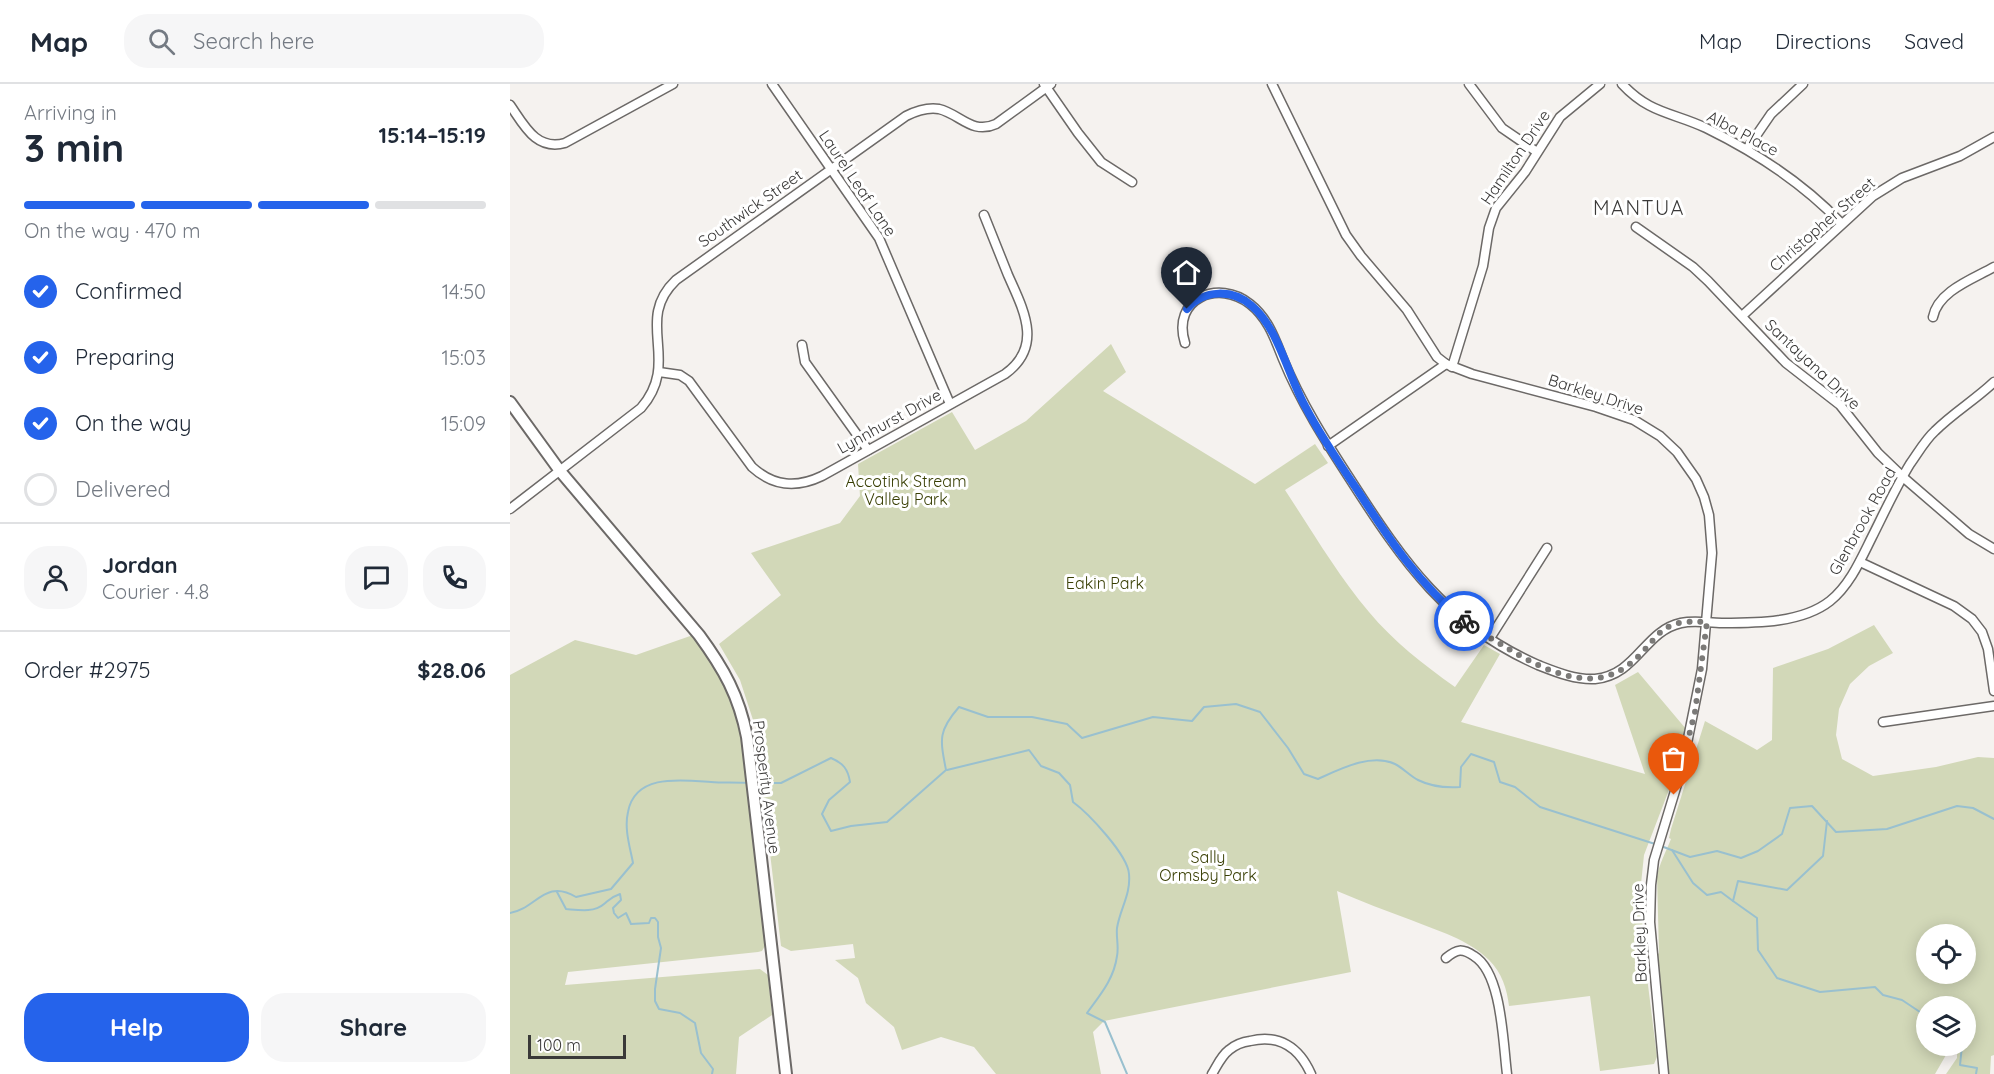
<!DOCTYPE html>
<meta charset="utf-8">
<style>
body{margin:0;font-family:Quicksand,sans-serif;background:#f6f6f7;color:#1f2937;height:100vh;display:flex;flex-direction:column;font-size:22px;white-space:nowrap}
*{box-sizing:border-box;margin:0}
p{font-size:20px;color:#747a83}
.icon{flex:none;width:33px;height:33px;fill:none;stroke:currentColor;stroke-width:2;stroke-linecap:round;stroke-linejoin:round}
.map{position:relative;flex:1;overflow:hidden}
.side{display:flex;flex-direction:column;background:#fff;width:510px}
.side>*{flex:none}
.controls{position:absolute;left:1406px;top:840px;display:grid;gap:12px}
.controls a{display:grid;place-items:center;width:60px;height:60px;border-radius:50%;background:#fff;box-shadow:0 3px 15px #0003;font-size:30px}
.scale{position:absolute;left:18px;bottom:15px;width:98px;box-sizing:border-box;padding-left:6px;border:3px solid #3a3938;border-top:0;font-size:16px;line-height:21px;white-space:nowrap;color:#3a3938;-webkit-text-stroke:4px #fff;paint-order:stroke}
.pin{position:absolute;display:grid;place-items:center;width:51px;height:51px;color:#fff;margin:-62px -26px;border-radius:50% 50% 50% 0;rotate:-45deg;box-shadow:0 0 6px #0007}
.pin .icon{rotate:45deg}
.courier{position:absolute;display:grid;place-items:center;width:60px;height:60px;margin:-30px;border:4px solid #2563eb;border-radius:50%;background:#fff;color:#222;box-shadow:0 2px 8px #0007}
.headline em{font-style:normal;font-weight:800}
.headline div{display:flex;flex-direction:column-reverse}
.headline{display:flex;align-items:center;justify-content:space-between;height:102px;padding:0 24px}
h1{font-size:39px;font-weight:800;line-height:45px}
.bar{display:grid;grid-template-columns:repeat(4,1fr);gap:9px 6px;align-content:center;height:72px;padding:0 24px}
.bar i{height:8px;border-radius:4px;background:#e0e1e3}
.bar .on{background:#2563eb}
.bar p{grid-column:span 4}
.line{display:flex;align-items:center;gap:15px;padding:0 24px;border-top:2px solid #e0e1e3}
.line div{flex:1}
.round{display:grid;place-items:center;flex:none;width:63px;height:63px;border-radius:24px;background:#f6f6f7}
ol{padding:0 24px;list-style:none}
li{display:flex;align-items:center;gap:18px;height:66px}
li p{margin-inline-start:auto}
li .icon{padding:6px;border-radius:50%;background:#2563eb;color:#fff;stroke-width:4}
li:last-child{color:#747a83}
li i{width:33px;height:33px;border:3px solid #e0e1e3;border-radius:50%}
.button{display:flex;gap:12px;margin-top:auto;padding:12px 24px}
.button a{flex:1;height:69px;border-radius:24px;background:#2563eb;color:#fff;font-size:24px;font-weight:800;line-height:69px;text-align:center}
.button a+a{background:#f6f6f7;color:#1f2937}
header{display:flex;align-items:center;gap:36px;box-sizing:border-box;height:84px;padding:0 30px;background:#fff;border-bottom:2px solid #e0e1e3}
header strong{font-size:28px}
nav{display:flex;gap:33px;margin-inline-start:auto;font-size:21px}
.search{width:420px;height:54px;background:#f6f6f7;display:flex;align-items:center;gap:15px;box-sizing:border-box;padding:0 21px;border-radius:24px;color:#747a83;font-size:22px}
main{display:flex;flex:1;min-height:0}
.map>svg:first-child{display:block}
.green{fill:#d2d8b8;fill-rule:evenodd}
.lines{fill:none;stroke-linecap:round;stroke-linejoin:round}
.stream{stroke:#99c0cf;stroke-width:2}
.minor-casing{stroke:#6c6967;stroke-width:11}
.major-casing{stroke:#6c6967;stroke-width:14}
.minor{stroke:#fff;stroke-width:8}
.major{stroke:#fff;stroke-width:10}
.done{stroke:#7b7a78;stroke-width:6;stroke-dasharray:0 10.8}
.route{stroke:#2563eb;stroke-width:8}
.labels{text-anchor:middle;stroke-width:6;stroke-linejoin:round;paint-order:stroke}
.street-label{font-size:16px;fill:#3a3938;stroke:#fff}
.park-label{font-size:16px;fill:#383e03;stroke:#fff}
.quarter-label{font-size:20px;letter-spacing:1.5px;fill:#3a3938;stroke:#fff}
</style>
<header>
<strong>Map</strong>
<div class="search"><svg class="icon" aria-label="search" viewBox="0 0 24 24"><circle cx="10" cy="10" r="6"/><path d="M15 15l6 6"/></svg>Search here</div>
<nav><a>Map</a><a>Directions</a><a>Saved</a></nav>
</header>
<main>
<section class="side">
<div class="headline"><div><h1>3 min</h1><p>Arriving in</p></div><em>15:14–15:19</em></div>
<div class="bar"><i class="on"></i><i class="on"></i><i class="on"></i><i></i><p>On the way · 470 m</p></div>
<ol>
<li><svg class="icon" aria-label="check" viewBox="0 0 24 24"><path d="M5 12l5 5 9-10"/></svg>Confirmed<p>14:50</p></li>
<li><svg class="icon" aria-label="check" viewBox="0 0 24 24"><path d="M5 12l5 5 9-10"/></svg>Preparing<p>15:03</p></li>
<li><svg class="icon" aria-label="check" viewBox="0 0 24 24"><path d="M5 12l5 5 9-10"/></svg>On the way<p>15:09</p></li>
<li><i></i>Delivered</li>
</ol>
<div class="line" style="height:108px"><a class="round"><svg class="icon" aria-label="person" viewBox="0 0 24 24"><circle cx="12" cy="8" r="4"/><path d="M4 21q1-7 8-7t8 7"/></svg></a><div><b>Jordan</b><p>Courier · 4.8</p></div><a class="round"><svg class="icon" aria-label="chat" viewBox="0 0 24 24"><path d="M4 5h16v11H9l-5 4z"/></svg></a><a class="round"><svg class="icon" aria-label="phone" viewBox="0 0 24 24"><path d="M5 4h4l2 5-3 2q2 4 5 5l2-3 5 2v4C11 20 4 13 5 4z"/></svg></a></div>
<div class="line" style="height:78px"><div>Order #2975</div><b>$28.06</b></div>
<div class="button"><a>Help</a><a>Share</a></div>
</section>
<div class="map">
<svg width="1484" height="990" viewBox="0 0 1484 990">
<rect width="100%" height="100%" fill="#f5f2ef"/>
<g class="green">
<path d="M 601,260 L 616,288 L 593,307 L 745,400 L 805,360 L 818,379 L 775,406 C 802,447 827,490 859,528 C 883,557 914,581 945,603 L 974,561 L 990,570 L 951,638 L 1135,690 L 1105,601 L 1128,588 L 1176,645 L 1162,698 L 1134,771 L 1131,800 L 1133,861 L 1147,973 L 1144,980 L 1090,987 L 1080,912 L 999,922 C 997,905 992,889 979,876 C 958,855 928,847 901,836 C 876,827 851,817 827,807 L 841,888 L 594,937 L 583,948 L 591,990 L 486,990 L 464,963 L 431,953 L 392,966 L 384,943 L 356,919 L 348,894 L 325,876 L 345,874 L 343,860 L 281,867 L 271,862 L 245,642 L 230,596 L 209,560 L 271,511 L 241,469 L 330,439 L 350,412 L 348,380 L 442,328 L 465,366 L 516,337 Z"/>
<path d="M 1364,541 L 1383,569 L 1359,582 L 1340,600 L 1329,625 L 1326,651 L 1332,675 L 1363,692 L 1426,683 L 1468,673 L 1484,674 L 1484,971 L 1481,972 L 1480,990 L 1436,990 L 1447,974 L 1447,970 L 1436,971 L 1425,990 L 1157,990 L 1146,872 L 1149,869 L 1147,793 C 1149,780 1156,768 1161,755 L 1159,754 L 1161,745 L 1195,637 L 1247,666 L 1262,656 L 1263,584 L 1318,565 ZM 1416,850 L 1455,850 L 1455,890 L 1416,890 ZM 1416,922 L 1455,922 L 1455,962 L 1416,962 Z"/>
<path d="M 183,551 C 211,584 223,610 231,652 L 256,860 L 252,867 L 248,868 L 58,888 L 55,901 L 250,885 L 258,891 L 262,931 L 229,953 L 226,990 L 0,990 L 0,591 L 65,556 L 126,571 Z"/>
</g>
<g class="lines">
<g class="stream">
<path d="M 437,686 L 519,666 L 531,682 L 549,689 L 560,701 L 563,718 C 578,729 618,771 619,790 C 621,810 610,825 607,844 C 606,853 609,863 607,872 C 604,895 590,911 577,929 L 595,938 L 617,990"/>
<path d="M 247,699 L 271,699 L 321,674 C 333,679 338,685 340,698 L 319,716 L 312,730 L 321,747 L 341,742 L 377,738 L 436,686 C 430,655 428,647 449,623 L 478,633 L 522,633 L 557,640 L 572,654 L 643,633 L 682,637 L 694,623 L 726,620 L 750,628 L 778,664 L 794,690 L 808,695 C 830,685 861,669 885,680 C 893,684 900,692 908,696 C 922,703 935,704 950,703 L 951,683 L 961,670 L 984,678 L 990,698 L 1005,703 L 1030,723 L 1145,760"/>
<polyline points="1317,737 1313,772 1277,806 1228,797 1223,817 1247,834 1248,866 1267,894 1310,908 1365,903 1373,911 1392,916 1416,932"/>
<polyline points="1151,762 1180,773 1207,767 1231,774 1248,767 1272,750 1280,724 1302,722 1326,748 1377,745 1447,722 1463,724 1484,735"/>
<polyline points="1162,766 1183,799 1197,811 1211,808 1223,817"/>
<path d="M 47,808 L 56,825 C 68,826 84,829 94,820 C 100,815 101,813 110,810 L 111,816 L 103,824 L 104,829 L 108,834 L 116,829 L 121,840 L 139,839 L 141,834 L 145,834 L 148,838 L 148,853 L 151,864 L 145,905 L 145,917 L 149,925 L 170,929 L 185,939 L 191,969 L 203,985 L 202,990"/>
<path d="M 0,829 C 26,825 35,794 66,813 L 101,805 L 123,779 C 120,763 114,745 118,728 C 125,689 172,696 201,698 C 213,699 226,698 239,699"/>
<polyline points="1430,922 1433,920 1435,922"/>
<polyline points="1452,962 1450,981 1467,984 1466,990"/>
</g>
<g class="minor-casing">
<g id="minor">
<polyline points="262,0 369,154 440,320"/>
<polyline points="534,0 568,49 591,78 622,98"/>
<polyline points="762,0 836,151 851,172 897,226 927,273 936,280 962,290 1086,323 1124,336 1150,352 1167,368 1186,395 1194,413 1199,431 1202,469 1192,585 1172,684 1144,776 1141,801 1140,838 1154,990"/>
<polyline points="959,0 992,44 1027,68"/>
<path d="M 1112,0 C 1140,30 1162,28 1196,44 C 1247,69 1292,98 1331,139"/>
<path d="M 0,21 C 14,41 26,67 55,59 L 163,0"/>
<polyline points="1237,65 1261,30 1293,0"/>
<polyline points="1126,143 1183,183 1198,197 1276,279 1330,321 1368,369 1394,394 1459,450 1484,465"/>
<polyline points="1232,232 1363,112 1392,94 1450,72 1484,53"/>
<path d="M 1423,233 C 1428,207 1463,195 1484,183"/>
<path d="M 675,259 C 661,214 709,195 740,220 C 758,234 765,255 773,275 C 791,319 816,358 842,398 C 894,479 937,541 1028,581 C 1046,588 1065,596 1085,595 C 1127,591 1134,547 1171,539 C 1185,536 1198,539 1212,539 C 1247,539 1292,539 1320,517 C 1340,501 1351,475 1362,453 C 1374,429 1386,403 1400,380 C 1408,369 1415,356 1425,347 C 1443,329 1465,316 1484,298"/>
<polyline points="292,261 295,278 358,366"/>
<polyline points="942,283 973,182 979,144 986,124 1015,88 1050,33 1090,0"/>
<path d="M 149,288 L 170,291 L 179,297 L 242,383 C 264,403 287,404 312,392 L 495,290 C 534,262 513,225 498,191 C 490,171 482,151 474,131"/>
<polyline points="818,362 936,280"/>
<path d="M 0,425 L 131,324 C 172,277 123,237 166,196 L 396,32 C 406,27 417,23 429,25 C 450,30 462,51 486,40 L 541,0"/>
<polyline points="1350,478 1444,522 1462,535 1472,548 1478,565 1484,607"/>
<polyline points="980,554 1037,464"/>
<polyline points="1373,638 1484,622"/>
<path d="M 936,874 C 947,865 952,864 964,872 C 992,889 993,959 997,990"/>
<path d="M 702,990 C 707,982 711,972 719,966 C 725,961 732,958 740,957 C 769,950 789,963 801,990"/>
</g>
</g>
<g class="major-casing">
<path id="major" d="M 0,318 L 50,387 L 189,551 C 214,585 229,612 237,653 L 276,990"/>
</g>
<use href="#minor" class="minor"/>
<use href="#major" class="major"/>
</g>
<g class="lines">
<path class="done" d="M 954,537 C 965,546 977,552 989,559 C 1024,581 1077,612 1117,582 C 1151,557 1143,534 1197,538 L 1185,628 L 1164,711"/>
<path class="route" d="M 677,225 C 694,205 723,205 742,222 C 768,244 778,291 795,322 C 810,351 829,379 848,407 C 879,455 909,500 954,537"/>
</g>
<g class="labels">
<g class="street-label">
<text transform="translate(1233 49) rotate(28)" y="6">Alba Place</text>
<text transform="translate(1005 73) rotate(-56)" y="6">Hamilton Drive</text>
<text transform="translate(348 99) rotate(56)" y="6">Laurel Leaf Lane</text>
<text transform="translate(240 124) rotate(-35)" y="6">Southwick Street</text>
<text transform="translate(1312 140) rotate(-41)" y="6">Christopher Street</text>
<text transform="translate(1303 280) rotate(43)" y="6">Santayana Drive</text>
<text transform="translate(1086 310) rotate(18)" y="6">Barkley Drive</text>
<text transform="translate(379 337) rotate(-29)" y="6">Lynnhurst Drive</text>
<text transform="translate(1352 437) rotate(-61)" y="6">Glenbrook Road</text>
<text transform="translate(257 703) rotate(83)" y="6">Prosperity Avenue</text>
<text transform="translate(1129 849) rotate(-92)" y="6">Barkley Drive</text>
</g>
<g class="park-label">
<text x="396" y="403">Accotink Stream<tspan x="396" dy="18">Valley Park</tspan></text>
<text x="595" y="505">Eakin Park</text>
<text x="698" y="779">Sally<tspan x="698" dy="18">Ormsby Park</tspan></text>
</g>
<g class="quarter-label">
<text x="1129" y="131">MANTUA</text>
</g>
</g>
</svg>
<div class="controls">
<a><svg class="icon" aria-label="locate" viewBox="0 0 24 24"><circle cx="12" cy="12" r="6"/><path d="M12 2v4M12 18v4M2 12h4M18 12h4"/></svg></a>
<a><svg class="icon" aria-label="layers" viewBox="0 0 24 24"><path d="M12 4l9 5-9 5-9-5zM3 14l9 5 9-5"/></svg></a>
</div>
<div class="scale">100 m</div>
<div class="pin" style="left:1164px;top:711px;background:#ea580c"><svg class="icon" aria-label="bag" viewBox="0 0 24 24"><path d="M5 8h14l-1 12H6zM9 8a3 3 0 0 1 6 0"/></svg></div>
<div class="pin" style="left:677px;top:225px;background:#1f2937"><svg class="icon" aria-label="home" viewBox="0 0 24 24"><path d="M3 11l9-7 9 7M6 9v11h12V9"/></svg></div>
<div class="courier" style="left:954px;top:537px"><svg class="icon" aria-label="bike" viewBox="0 0 24 24"><circle cx="6" cy="16" r="4"/><circle cx="18" cy="16" r="4"/><path d="M6 16l4-8h5l3 8M10 8l3 8H6M13 5h3"/></svg></div>
</div>
</main>
